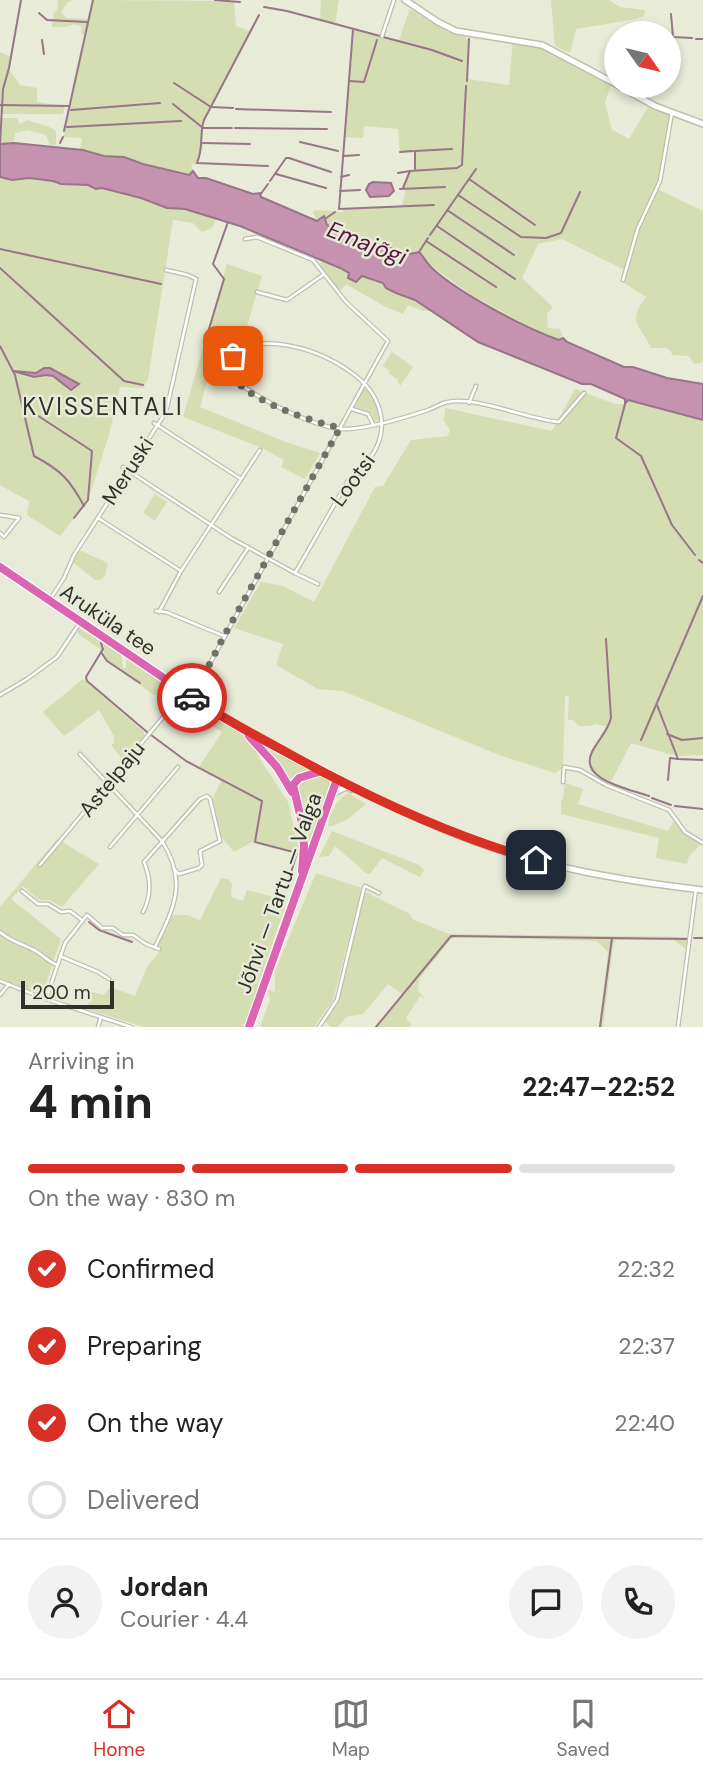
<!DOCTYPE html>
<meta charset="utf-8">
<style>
body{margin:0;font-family:"DM Sans",sans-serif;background:#f2f2f2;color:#222;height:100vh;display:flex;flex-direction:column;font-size:26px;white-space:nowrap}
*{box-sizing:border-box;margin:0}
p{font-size:23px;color:#767676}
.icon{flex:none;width:38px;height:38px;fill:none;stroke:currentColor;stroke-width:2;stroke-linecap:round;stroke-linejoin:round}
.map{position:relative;height:1027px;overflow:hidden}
.side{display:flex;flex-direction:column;background:#fff;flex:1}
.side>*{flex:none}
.needle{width:46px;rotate:124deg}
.tools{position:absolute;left:604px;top:21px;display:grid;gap:14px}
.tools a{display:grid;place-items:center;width:77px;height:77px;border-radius:50%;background:#fff;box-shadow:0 4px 10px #0003;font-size:35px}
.scale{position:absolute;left:21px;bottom:18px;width:93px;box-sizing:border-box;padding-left:7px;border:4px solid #30312a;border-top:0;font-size:19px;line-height:24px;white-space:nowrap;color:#30312a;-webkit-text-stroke:5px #e7ebd7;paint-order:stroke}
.pin{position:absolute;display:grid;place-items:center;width:60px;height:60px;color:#fff;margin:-30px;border-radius:14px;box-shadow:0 4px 10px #0006}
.courier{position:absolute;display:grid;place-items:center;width:70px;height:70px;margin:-35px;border:5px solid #d93025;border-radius:50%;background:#fff;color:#222;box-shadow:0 2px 9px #0007}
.head em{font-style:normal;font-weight:700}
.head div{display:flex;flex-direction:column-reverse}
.head{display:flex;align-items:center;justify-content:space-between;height:119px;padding:0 28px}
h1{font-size:46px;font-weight:700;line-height:52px}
.bar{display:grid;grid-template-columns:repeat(4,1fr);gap:10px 7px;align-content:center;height:84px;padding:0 28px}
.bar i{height:9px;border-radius:5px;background:#e0e0e0}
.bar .on{background:#d93025}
.bar p{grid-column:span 4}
.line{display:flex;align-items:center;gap:18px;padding:0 28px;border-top:2px solid #e0e0e0}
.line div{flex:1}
.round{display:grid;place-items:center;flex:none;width:74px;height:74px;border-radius:37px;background:#f2f2f2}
ol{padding:0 28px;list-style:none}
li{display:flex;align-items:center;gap:21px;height:77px}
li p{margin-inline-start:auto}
li .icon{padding:7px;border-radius:50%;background:#d93025;color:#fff;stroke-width:4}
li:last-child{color:#767676}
li i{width:38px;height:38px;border:4px solid #e0e0e0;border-radius:50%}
.tabs{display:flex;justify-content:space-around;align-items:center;height:98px;border-top:2px solid #e0e0e0;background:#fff;font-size:19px;color:#767676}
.tabs a{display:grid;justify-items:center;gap:4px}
.tabs .on{color:#d93025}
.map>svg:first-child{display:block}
.green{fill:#d5ddb2}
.water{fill:#c592b0;stroke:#987588;stroke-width:2}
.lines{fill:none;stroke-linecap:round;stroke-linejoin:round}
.stream{stroke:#987588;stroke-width:2}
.street-casing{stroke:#bcbfac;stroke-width:5}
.secondary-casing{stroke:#bcbfac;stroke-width:8}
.highway-casing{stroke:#fff;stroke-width:10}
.street{stroke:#fff;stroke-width:2.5}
.secondary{stroke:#fff;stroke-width:5}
.highway{stroke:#db65b2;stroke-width:8}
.done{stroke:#707267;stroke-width:7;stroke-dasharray:0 12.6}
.route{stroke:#d93025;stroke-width:9}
.labels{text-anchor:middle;stroke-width:5;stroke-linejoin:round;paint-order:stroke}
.street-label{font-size:21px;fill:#30312a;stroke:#e7ebd7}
.water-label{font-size:23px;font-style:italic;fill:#541640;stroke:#e7ebd7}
.quarter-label{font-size:24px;letter-spacing:2px;fill:#30312a;stroke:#e7ebd7}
</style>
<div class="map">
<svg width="703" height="1027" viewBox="0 0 703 1027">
<rect width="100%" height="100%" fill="#e7ebd7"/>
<g class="green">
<polygon points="58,0 73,0 68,2 61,12 67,18 88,19 93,0 234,1 236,26 250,31 204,120 201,129 203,148 196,165 191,164 193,171 189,175 114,155 104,156 80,150 82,138 63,137 85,36 81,33 82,27 74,24 66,27 52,27 54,12 57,11"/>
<polygon points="321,0 339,0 335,24 320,20"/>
<polygon points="551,0 609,0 620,7 645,10 644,16 636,19 576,29 570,53 555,46"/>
<path d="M 410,9 L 446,31 L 469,39 L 467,79 L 509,85 L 513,39 L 530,42 L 612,82 L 605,103 L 612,130 L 629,139 L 650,103 L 672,112 L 657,189 L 703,211 L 703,362 L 694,364 L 689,356 L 672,355 L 671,351 L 666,348 L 651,348 C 641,325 626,324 646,297 L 624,283 L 625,270 L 562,239 L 538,244 L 522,278 L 553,307 L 547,314 L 548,328 L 560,329 L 562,335 L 559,340 L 537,331 L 470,294 L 415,254 L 348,235 L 317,221 L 313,212 L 315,210 L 343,212 L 343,209 L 402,206 L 406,189 L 403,188 L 410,171 L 415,171 L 415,151 L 400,152 L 398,129 L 364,126 L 363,138 L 344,137 L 353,29 L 399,40 Z"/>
<polygon points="0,52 11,57 9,69 20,85 37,88 37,102 65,106 63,114 0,114"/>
<path d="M 0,118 L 18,118 L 18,122 L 20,124 L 27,120 C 37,124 47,124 56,131 L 56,145 L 50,145 L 46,135 L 27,130 L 15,133 L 14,143 L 0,144 Z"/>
<polygon points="0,177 12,180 29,178 53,181 61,184 88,185 96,189 102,188 141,198 167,208 176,207 216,219 212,228 202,232 193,223 173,220 148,379 143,388 120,387 109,435 88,500 60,536 27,515 29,501 0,485"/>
<path d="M 325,261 L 349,273 L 349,276 C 380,276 409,296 434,311 L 424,311 L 408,305 L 403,314 L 386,307 L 346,284 L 339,292 L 318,264 Z"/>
<polygon points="227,264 262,276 245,333 222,326 200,407 286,442 320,453 305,479 281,467 284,460 260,447 183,417"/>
<polygon points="392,352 413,367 400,386 397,379 388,373 390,371 383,366"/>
<polygon points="364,388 368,388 376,403 379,420 374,421 372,414 355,406"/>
<polygon points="575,389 615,404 625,404 628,400 703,420 703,755 676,756 631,743 611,782 595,775 590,770 591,754 606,726 595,724 592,726 579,726 573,720 568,720 569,696 565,696 563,768 555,773 499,755 343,691 318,689 276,665 283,644 234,628 261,582 283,586 314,602 375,487 383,486 411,440 448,436 450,430 444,421 445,408 552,431"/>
<polygon points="155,494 167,502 155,521 143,513"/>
<polygon points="79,550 108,563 105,576 101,580 95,580 73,562"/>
<polygon points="79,628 121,654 123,668 126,668 126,660 128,658 176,691 178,696 165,708 166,700 161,694 154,695 107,662 103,651 77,633"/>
<polygon points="83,679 144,732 144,737 123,760 111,745 114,743 114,736 99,710 64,736 43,712"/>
<path d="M 182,699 C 203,703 247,737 263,752 L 258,756 L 288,802 L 300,855 L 252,842 L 234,852 L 222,838 L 212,800 L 222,779 L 199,767 L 222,732 L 179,706 L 178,703 Z"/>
<polygon points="264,745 313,770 288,780"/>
<polygon points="321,774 330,778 332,790 307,857 295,789 300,780"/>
<polygon points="565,783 583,789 578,804 668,831 675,820 687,835 701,844 689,856 687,864 656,858 659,838 561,814 561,800 563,799"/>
<path d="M 349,793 L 366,804 L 348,819 L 330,827 L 328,825 C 331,812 336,799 349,793 Z"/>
<polygon points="332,831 419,865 424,870 420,877 382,858 370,874 366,873 335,846 329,856 319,857"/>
<polygon points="57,839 99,864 62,907 49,900 39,900 23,886 11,899 61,939 42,995 0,978 0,907"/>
<polygon points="316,873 362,888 333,1000 314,1027 260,1027 270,1000 268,990 275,992 275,971"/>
<polygon points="221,878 228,879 232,884 231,897 243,901 247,890 281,899 285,907 257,987 261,989 247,1027 144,1027 87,1009 92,992 104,995 110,987 135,996 147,967 162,949 158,946 173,915 187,915 200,920"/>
<polygon points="365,892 410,914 412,919 449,934 687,937 686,949 674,940 616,940 613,945 603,1027 599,1027 608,952 597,941 457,937 451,939 419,979 418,990 425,999 420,996 406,1018 411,1024 410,1027 377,1027 403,995 388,984 363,1014 346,1017 338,1027 331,1027 325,1021 336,1004"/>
</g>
<g class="water">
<path d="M 14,143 L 83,150 L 104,156 L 124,157 L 143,164 L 189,175 L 193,171 L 198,178 L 206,178 L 253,194 L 260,193 L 261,197 L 317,221 L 324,216 L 327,225 L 348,235 L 410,254 L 419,252 C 424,257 427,264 433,269 C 459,293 525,328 559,340 L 563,338 L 567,342 L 624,367 L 633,367 L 667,378 L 703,384 L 703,420 L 628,400 L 625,404 L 625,399 L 591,384 L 582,384 L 478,342 L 415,300 L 396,293 L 386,288 L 383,283 L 362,276 L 356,282 L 348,278 L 349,273 L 340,268 L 240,226 L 185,209 L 167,208 L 141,198 L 102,188 L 96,189 L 88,185 L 61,184 L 53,181 L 29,178 L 12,180 L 0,177 L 0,144 Z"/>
<polygon points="373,182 391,183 394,191 389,196 370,197 366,190 369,184"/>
<polygon points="44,368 50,368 79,384 71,390 53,376 46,375 34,377 13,371 36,373"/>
</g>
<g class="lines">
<g class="stream">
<polyline points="215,0 240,2"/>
<polyline points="264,7 287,11 380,36"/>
<polyline points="39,13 47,20 87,22"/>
<polyline points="671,14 673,37 692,38"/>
<path d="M 259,15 L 204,120 C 199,135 204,146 197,163 L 268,166"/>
<polyline points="386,28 383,37 432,50 462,61"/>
<polyline points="353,29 339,209 434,205"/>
<polyline points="696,39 703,39"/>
<polyline points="42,40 44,54"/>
<polyline points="349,81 364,82 377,40"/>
<polyline points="467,81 469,39"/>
<polyline points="174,83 211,107 233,108"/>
<polyline points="173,104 203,128 232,128"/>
<polyline points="0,105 69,106"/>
<polyline points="236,109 331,112"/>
<polyline points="71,110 160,103"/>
<polyline points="67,127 181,121"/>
<polyline points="235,128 327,129"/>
<polyline points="64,131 93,0"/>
<polyline points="300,142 338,151"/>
<polyline points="60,143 63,137"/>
<polyline points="203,143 250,144"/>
<polyline points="0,144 3,89 9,68 21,0"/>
<polyline points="400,152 413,151"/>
<polyline points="343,156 359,155"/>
<polyline points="415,169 415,151 452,149"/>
<polyline points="398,173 410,171"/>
<polyline points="276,174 326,188"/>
<polyline points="341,177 349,175"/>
<polyline points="469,179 535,225"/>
<polyline points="270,181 286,158 289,158 331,172"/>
<polyline points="403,188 410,171 457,168 462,165 466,86"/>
<polyline points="400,189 445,187"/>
<polyline points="340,191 360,190"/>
<polyline points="260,195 268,184"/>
<polyline points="458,195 521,237 546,238 561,233 580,192"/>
<polyline points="447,210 514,255"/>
<polyline points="325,219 335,212"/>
<polyline points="437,226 515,279"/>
<polyline points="430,235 476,169"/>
<polyline points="426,241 496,287"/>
<polyline points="0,249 161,284"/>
<polyline points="419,252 428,238"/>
<polyline points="0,268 124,381 143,385"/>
<polyline points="209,329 224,279 213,264 228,222"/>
<path d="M 0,346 L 15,375 L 34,456 C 61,470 70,480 84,506"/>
<polyline points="625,404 616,438 641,456 672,525 695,555"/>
<polyline points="23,406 92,451 88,500 74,518"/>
<polyline points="699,560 703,563"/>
<path d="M 606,639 L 611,718 C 608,731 598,740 592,752 C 578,780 630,789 649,796"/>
<polyline points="101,643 103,649 86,677 87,681 147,732"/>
<polyline points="101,652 107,661 140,683"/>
<polyline points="657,705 678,759 703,760"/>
<polyline points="667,734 682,740 703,738"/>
<polyline points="151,735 186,761 262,801 255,842 297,853 288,882"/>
<polyline points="641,740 703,596"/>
<polyline points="668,780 670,758 678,759"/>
<polyline points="652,798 671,805"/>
<polyline points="675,806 703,809"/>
<polyline points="89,922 99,930 132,942"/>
<polyline points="694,938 703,938"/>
<polyline points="376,1027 451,936 687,939"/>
<polyline points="600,1027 612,938"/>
</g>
<g class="street-casing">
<g id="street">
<polyline points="382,36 394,0"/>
<polyline points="623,280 638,228 660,181 672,112"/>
<polyline points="257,292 287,300 323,275"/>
<polyline points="469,403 476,386"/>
<polyline points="352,409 368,414 373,424"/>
<polyline points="154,423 241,479"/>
<path d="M 123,467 L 231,538 L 295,573 C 312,544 329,514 346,484 C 352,473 364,468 371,457 C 392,426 380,393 352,373 C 330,357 305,347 278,344 C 254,342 216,347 236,381 C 259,399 319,431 349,429 C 374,427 404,418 428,410 C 434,408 441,403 448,402 C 477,396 529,420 559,422 L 584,393"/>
<polyline points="0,515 19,518 4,537 0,533"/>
<polyline points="98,518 181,571"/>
<polyline points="295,573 318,584"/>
<polyline points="219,592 248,548"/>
<polyline points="51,598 64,578 74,555 166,412 196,279 188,275 166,270"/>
<polyline points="156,611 166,612 224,636"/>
<polyline points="159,612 181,571 260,450"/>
<polyline points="193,694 388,341 346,302 313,260 257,237 245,239"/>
<polyline points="0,695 27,679 57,657 79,624"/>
<path d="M 80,754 L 162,841 C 188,882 174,908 155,947"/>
<polyline points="563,782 564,767 580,770 606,785 669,810 685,832 703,843"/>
<polyline points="110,847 178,767"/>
<polyline points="40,865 184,692"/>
<polyline points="22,891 38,904 48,904 61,912 70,911 82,920"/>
<path d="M 143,912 C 152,895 151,879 144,862 L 200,799 L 207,796 L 210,799 L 220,841 L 200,851 L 202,865 L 199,868 L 179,874 L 175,870"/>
<path d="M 0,932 C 10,941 20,943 32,949 C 41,953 47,961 57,965"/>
<polyline points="60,956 98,972 109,979"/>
<polyline points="0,981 43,998 131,1027"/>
<polyline points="0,995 9,984"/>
<polyline points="46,999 65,943 87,915 102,928 113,928 123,935 133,935 146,944 159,949"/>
<polyline points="98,1027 101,1017"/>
<polyline points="319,1027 337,1000 364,888 365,886 379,893"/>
<polyline points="678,1027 696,889"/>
</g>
</g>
<g class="secondary-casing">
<g id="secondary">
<polyline points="405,0 438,22 456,31 542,45 616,84"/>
<polyline points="619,86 655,106 703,124"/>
<path d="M 337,779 C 381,802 426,823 473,841 C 547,868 625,881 703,890"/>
<polyline points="334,793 346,787 351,789"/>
</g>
</g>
<g class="highway-casing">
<g id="highway">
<polyline points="0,567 211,710 251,734 337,779 249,1027"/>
<polyline points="249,736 277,767 292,792"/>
<polyline points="302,871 304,846 302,823 293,785 299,778 322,771"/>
</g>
</g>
<use href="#street" class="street"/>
<use href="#secondary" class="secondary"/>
<use href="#highway" class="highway"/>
</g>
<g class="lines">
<path class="done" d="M 192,698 L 224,636 L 340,428 C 311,421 256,403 236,381 C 230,374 230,364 233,356"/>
<path class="route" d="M 192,698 C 234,725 279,748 323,772 C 392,808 461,839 536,860"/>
</g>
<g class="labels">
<g class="street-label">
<text transform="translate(128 471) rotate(-57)" y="7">Meruski</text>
<text transform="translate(353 480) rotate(-54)" y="7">Lootsi</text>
<text transform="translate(108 620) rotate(34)" y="7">Aruküla tee</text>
<text transform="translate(112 779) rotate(-51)" y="7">Astelpaju</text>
<text transform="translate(279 893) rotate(-70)" y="7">Jõhvi — Tartu — Valga</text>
</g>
<g class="water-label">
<text transform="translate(367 243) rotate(21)" y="8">Emajõgi</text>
</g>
<g class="quarter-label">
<text x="103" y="415">KVISSENTALI</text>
</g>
</g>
</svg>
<div class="tools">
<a><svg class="needle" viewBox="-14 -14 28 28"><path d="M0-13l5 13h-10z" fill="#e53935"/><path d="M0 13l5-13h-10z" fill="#767676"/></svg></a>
</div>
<div class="scale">200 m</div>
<div class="pin" style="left:233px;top:356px;background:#ea580c"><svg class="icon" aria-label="bag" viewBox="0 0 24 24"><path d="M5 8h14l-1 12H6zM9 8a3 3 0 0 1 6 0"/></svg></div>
<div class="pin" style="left:536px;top:860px;background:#1f2937"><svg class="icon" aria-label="home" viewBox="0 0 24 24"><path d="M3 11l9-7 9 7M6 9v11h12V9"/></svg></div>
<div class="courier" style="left:192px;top:698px"><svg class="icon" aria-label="car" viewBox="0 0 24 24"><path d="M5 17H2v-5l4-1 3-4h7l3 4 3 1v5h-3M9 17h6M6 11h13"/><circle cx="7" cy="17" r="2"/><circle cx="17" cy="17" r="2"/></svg></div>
</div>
<section class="side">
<div class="head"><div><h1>4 min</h1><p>Arriving in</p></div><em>22:47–22:52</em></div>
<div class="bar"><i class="on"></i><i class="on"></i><i class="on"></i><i></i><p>On the way · 830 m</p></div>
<ol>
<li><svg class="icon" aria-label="check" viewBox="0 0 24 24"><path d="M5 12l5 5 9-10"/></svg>Confirmed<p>22:32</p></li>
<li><svg class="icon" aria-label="check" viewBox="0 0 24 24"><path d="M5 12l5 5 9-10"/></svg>Preparing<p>22:37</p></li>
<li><svg class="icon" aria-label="check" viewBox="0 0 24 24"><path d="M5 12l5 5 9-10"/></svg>On the way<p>22:40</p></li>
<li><i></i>Delivered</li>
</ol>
<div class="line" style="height:126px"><a class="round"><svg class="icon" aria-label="person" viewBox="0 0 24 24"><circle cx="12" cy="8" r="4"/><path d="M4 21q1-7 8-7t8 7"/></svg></a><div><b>Jordan</b><p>Courier · 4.4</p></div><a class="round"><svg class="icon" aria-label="chat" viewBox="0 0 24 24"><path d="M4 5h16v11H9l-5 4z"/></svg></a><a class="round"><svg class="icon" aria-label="phone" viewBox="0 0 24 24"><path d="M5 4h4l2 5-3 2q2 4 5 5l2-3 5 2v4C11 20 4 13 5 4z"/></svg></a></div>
</section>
<nav class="tabs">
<a class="on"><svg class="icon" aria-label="home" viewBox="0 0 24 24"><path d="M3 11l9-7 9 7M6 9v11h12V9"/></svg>Home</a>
<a><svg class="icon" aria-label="map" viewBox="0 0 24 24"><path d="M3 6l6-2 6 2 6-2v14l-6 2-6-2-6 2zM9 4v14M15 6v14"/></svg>Map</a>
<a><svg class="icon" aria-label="saved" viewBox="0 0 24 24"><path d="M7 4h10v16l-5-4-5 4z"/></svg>Saved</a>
</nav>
